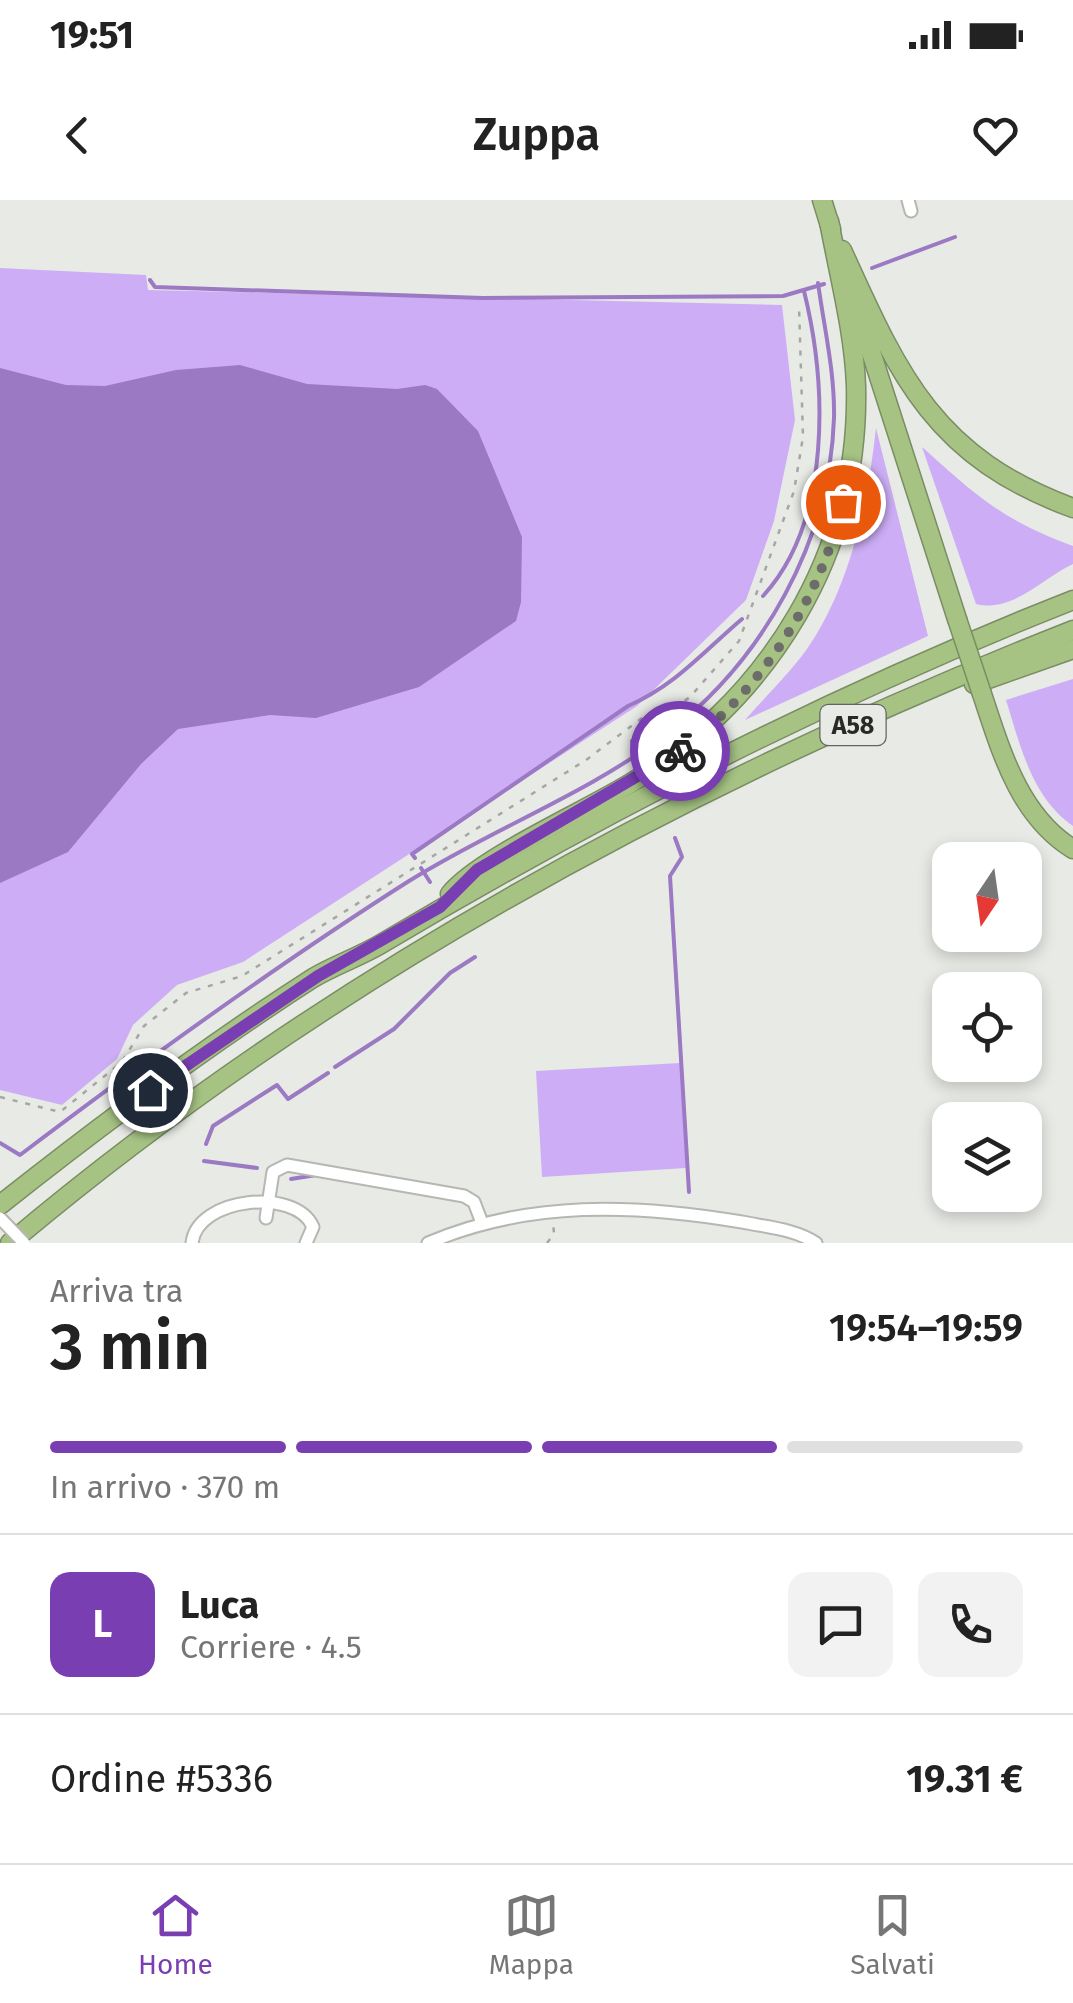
<!DOCTYPE html>
<html lang="it">
<meta charset="utf-8">
<style>
body{margin:0;font-family:"Fira Sans",sans-serif;background:#f2f2f2;color:#222;height:100vh;display:flex;flex-direction:column;font-size:38px;white-space:nowrap}
*{box-sizing:border-box;margin:0}
p{font-size:32px;color:#767676}
.icon{flex:none;width:55px;height:55px;fill:none;stroke:currentColor;stroke-width:2;stroke-linecap:round;stroke-linejoin:round}
.map{position:relative;height:1043px;overflow:hidden}
.details{display:flex;flex-direction:column;background:#fff;flex:1}
.details>*{flex:none}
.needle{width:65px;rotate:193deg}
.buttons{position:absolute;left:932px;top:642px;display:grid;gap:20px}
.buttons a{display:grid;place-items:center;width:110px;height:110px;border-radius:20px;background:#fff;box-shadow:0 5px 15px #0003;font-size:50px}
.pin{position:absolute;display:grid;place-items:center;width:85px;height:85px;color:#fff;margin:-42px;border:5px solid #fff;border-radius:50%;box-shadow:0 2px 10px #0007}
.courier{position:absolute;display:grid;place-items:center;width:100px;height:100px;margin:-50px;border:8px solid #7a3eb3;border-radius:50%;background:#fff;color:#222;box-shadow:0 2px 12px #0007}
.overview em{font-style:normal;font-weight:600}
.overview div{display:flex;flex-direction:column-reverse}
.overview{display:flex;align-items:center;justify-content:space-between;height:170px;padding:0 50px}
h1{font-size:65px;font-weight:600;line-height:75px}
.bar{display:grid;grid-template-columns:repeat(4,1fr);gap:15px 10px;align-content:center;height:120px;padding:0 50px}
.bar i{height:12px;border-radius:8px;background:#e0e0e0}
.bar .active{background:#7a3eb3}
.bar p{grid-column:span 4}
.line{display:flex;align-items:center;gap:25px;padding:0 50px;border-top:2px solid #e0e0e0}
.line div{flex:1}
.round{display:grid;place-items:center;flex:none;width:105px;height:105px;border-radius:20px;background:#f2f2f2}
.status{display:flex;justify-content:space-between;align-items:center;height:70px;padding:0 50px;background:#fff;direction:ltr}
.status svg{height:28px;fill:currentColor}
header{display:flex;justify-content:space-between;align-items:center;height:130px;padding:0 50px;background:#fff;font-size:45px;font-weight:600}
.tab-bar{display:flex;justify-content:space-around;align-items:center;height:140px;border-top:2px solid #e0e0e0;background:#fff;font-size:28px;color:#767676}
.tab-bar a{display:grid;justify-items:center;gap:5px}
.tab-bar .active{color:#7a3eb3}
.map>svg:first-child{display:block}
.green{fill:#cdaef6}
.water{fill:#9b79c3}
.lines{fill:none;stroke-linecap:round;stroke-linejoin:round}
.stream{stroke:#9b79c3;stroke-width:4}
.minor-casing{stroke:#b5b7b3;stroke-width:15}
.highway-casing{stroke:#7a8d64;stroke-width:21}
.path{stroke:#a6a7a4;stroke-width:2.5;stroke-dasharray:5 8;stroke-linecap:butt}
.minor{stroke:#fff;stroke-width:11}
.highway{stroke:#a6c384;stroke-width:18}
.minor-bridge-casing{stroke:#b5b7b3;stroke-width:15;stroke-linecap:butt}
.highway-bridge-casing{stroke:#7a8d64;stroke-width:21;stroke-linecap:butt}
.minor-bridge{stroke:#fff;stroke-width:11}
.highway-bridge{stroke:#a6c384;stroke-width:18}
.done{stroke:#6c6d6a;stroke-width:10;stroke-dasharray:0 18}
.route{stroke:#7a3eb3;stroke-width:12}
.labels{text-anchor:middle;stroke-width:10;stroke-linejoin:round;paint-order:stroke}
.shield{fill:#e8eae6;stroke:#626461;stroke-width:2.5}
.shield-label{font-size:25px;font-weight:bold;fill:#292a28}
</style>
<div class="status"><b>19:51</b><svg viewBox="0 0 49 12"><path d="M0 12V9h3v3zM5 12V6h3v6zM10 12V3h3v9zM15 12V0h3v12zM26 1h20v11H26zM47 4h2v5h-2z"/></svg></div>
<header><svg class="icon" aria-label="back" viewBox="0 0 24 24"><path d="M15 5l-7 7 7 7"/></svg>Zuppa<svg class="icon" aria-label="heart" viewBox="0 0 24 24"><path d="M12 20l-8-8c-3-5 5-10 8-4 3-6 11-1 8 4z"/></svg></header>
<div class="map">
<svg width="1073" height="1043" viewBox="0 0 1073 1043">
<rect width="100%" height="100%" fill="#e8eae6"/>
<g class="green">
<polygon points="0,68 146,75 148,90 782,105 795,220 774,321 746,400 637,506 243,762 177,785 133,825 117,859 62,905 0,890"/>
<path d="M 876,228 L 928,436 L 745,520 C 765,497 789,474 807,449 C 850,387 868,302 876,228 Z"/>
<path d="M 922,247 C 978,297 1001,319 1073,346 L 1073,364 C 1041,379 1013,413 976,404 Z"/>
<path d="M 1073,479 L 1073,626 C 1032,598 1020,545 1006,500 Z"/>
<polygon points="680,863 686,968 542,977 536,871"/>
</g>
<polygon class="water" points="240,165 307,184 397,189 425,185 437,189 478,231 522,337 521,402 516,421 419,487 316,518 270,515 178,529 141,564 68,652 0,683 0,168 66,185 105,186 176,170"/>
<g class="lines">
<g class="stream">
<polyline points="872,68 955,37"/>
<polyline points="150,80 155,87 483,98 783,96 824,84"/>
<path d="M 763,396 C 832,321 827,184 804,91"/>
<polyline points="635,561 632,541 661,526 665,507"/>
<polyline points="675,638 682,657 670,676 689,992"/>
<path d="M 415,658 L 412,654 L 628,506 C 676,485 703,452 742,419"/>
<polyline points="421,668 430,682"/>
<polyline points="335,867 394,829 450,773 475,757"/>
<path d="M 0,943 L 20,955 C 147,859 275,766 409,681 C 492,629 587,594 665,535 C 763,461 830,341 834,218 C 835,173 824,127 818,83"/>
<polyline points="206,944 213,926 277,885 288,899 328,873"/>
<polyline points="204,961 257,968"/>
<polyline points="291,979 316,975"/>
</g>
<g class="minor-casing">
<g id="minor">
<polyline points="908,0 911,11"/>
<polyline points="266,1018 273,972 287,965 464,996 474,1002 482,1023"/>
<path d="M 192,1043 C 197,997 296,987 313,1027 L 306,1043"/>
<path d="M 428,1043 C 529,1000 635,1004 742,1022 C 766,1027 795,1029 816,1043"/>
</g>
</g>
<g class="highway-casing">
<g id="highway">
<polyline points="822,0 831,29"/>
<path d="M 842,50 C 899,176 934,257 1073,308"/>
<polyline points="853,96 957,419"/>
<polyline points="974,484 1073,449"/>
<path d="M 982,494 C 1001,551 1019,616 1073,649"/>
<path d="M 450,694 C 479,658 586,611 631,583 C 770,497 860,354 856,186 C 854,131 839,76 829,21"/>
<path d="M 0,1005 C 101,925 204,848 313,778 C 335,765 359,757 381,744 C 603,612 832,495 1073,400"/>
<path d="M 10,1043 C 323,779 693,580 1073,430"/>
</g>
</g>
<g class="path">
<polyline points="0,897 60,912 122,862 144,826 186,793 242,776 586,560 646,515 670,511 690,497 739,441 794,291 803,237 799,106"/>
<polyline points="547,1043 554,1034 553,1021"/>
</g>
<use href="#minor" class="minor"/>
<use href="#highway" class="highway"/>
<g class="minor-bridge-casing">
<polyline id="minor-bridge" points="0,1018 24,1043"/>
</g>
<g class="highway-bridge-casing">
<polyline id="highway-bridge" points="957,419 982,494"/>
</g>
<use href="#minor-bridge" class="minor-bridge"/>
<use href="#highway-bridge" class="highway-bridge"/>
</g>
<g class="lines">
<path class="done" d="M 680,551 C 761,490 820,401 843,302"/>
<polyline class="route" points="150,890 318,776 440,707 477,670 680,551"/>
</g>
<g class="labels">
<rect class="shield" x="820.5" y="505" width="65" height="40" rx="8"/>
<g class="shield-label">
<text x="853" y="534">A58</text>
</g>
</g>
</svg>
<div class="buttons">
<a><svg class="needle" viewBox="-14 -14 28 28"><path d="M0-13l5 13h-10z" fill="#e53935"/><path d="M0 13l5-13h-10z" fill="#767676"/></svg></a>
<a><svg class="icon" aria-label="locate" viewBox="0 0 24 24"><circle cx="12" cy="12" r="6"/><path d="M12 2v4M12 18v4M2 12h4M18 12h4"/></svg></a>
<a><svg class="icon" aria-label="layers" viewBox="0 0 24 24"><path d="M12 4l9 5-9 5-9-5zM3 14l9 5 9-5"/></svg></a>
</div>
<div class="pin" style="left:843px;top:302px;background:#ea580c"><svg class="icon" aria-label="bag" viewBox="0 0 24 24"><path d="M5 8h14l-1 12H6zM9 8a3 3 0 0 1 6 0"/></svg></div>
<div class="pin" style="left:150px;top:890px;background:#1f2937"><svg class="icon" aria-label="home" viewBox="0 0 24 24"><path d="M3 11l9-7 9 7M6 9v11h12V9"/></svg></div>
<div class="courier" style="left:680px;top:551px"><svg class="icon" aria-label="bike" viewBox="0 0 24 24"><circle cx="6" cy="16" r="4"/><circle cx="18" cy="16" r="4"/><path d="M6 16l4-8h5l3 8M10 8l3 8H6M13 5h3"/></svg></div>
</div>
<section class="details">
<div class="overview"><div><h1>3 min</h1><p>Arriva tra</p></div><em>19:54–19:59</em></div>
<div class="bar"><i class="active"></i><i class="active"></i><i class="active"></i><i></i><p>In arrivo · 370 m</p></div>
<div class="line" style="height:180px"><b class="round" style="background:#7a3eb3;color:#fff">L</b><div><b>Luca</b><p>Corriere · 4.5</p></div><a class="round"><svg class="icon" aria-label="chat" viewBox="0 0 24 24"><path d="M4 5h16v11H9l-5 4z"/></svg></a><a class="round"><svg class="icon" aria-label="phone" viewBox="0 0 24 24"><path d="M5 4h4l2 5-3 2q2 4 5 5l2-3 5 2v4C11 20 4 13 5 4z"/></svg></a></div>
<div class="line" style="height:130px"><div>Ordine #5336</div><b>19.31 €</b></div>
</section>
<nav class="tab-bar">
<a class="active"><svg class="icon" aria-label="home" viewBox="0 0 24 24"><path d="M3 11l9-7 9 7M6 9v11h12V9"/></svg>Home</a>
<a><svg class="icon" aria-label="map" viewBox="0 0 24 24"><path d="M3 6l6-2 6 2 6-2v14l-6 2-6-2-6 2zM9 4v14M15 6v14"/></svg>Mappa</a>
<a><svg class="icon" aria-label="saved" viewBox="0 0 24 24"><path d="M7 4h10v16l-5-4-5 4z"/></svg>Salvati</a>
</nav>
